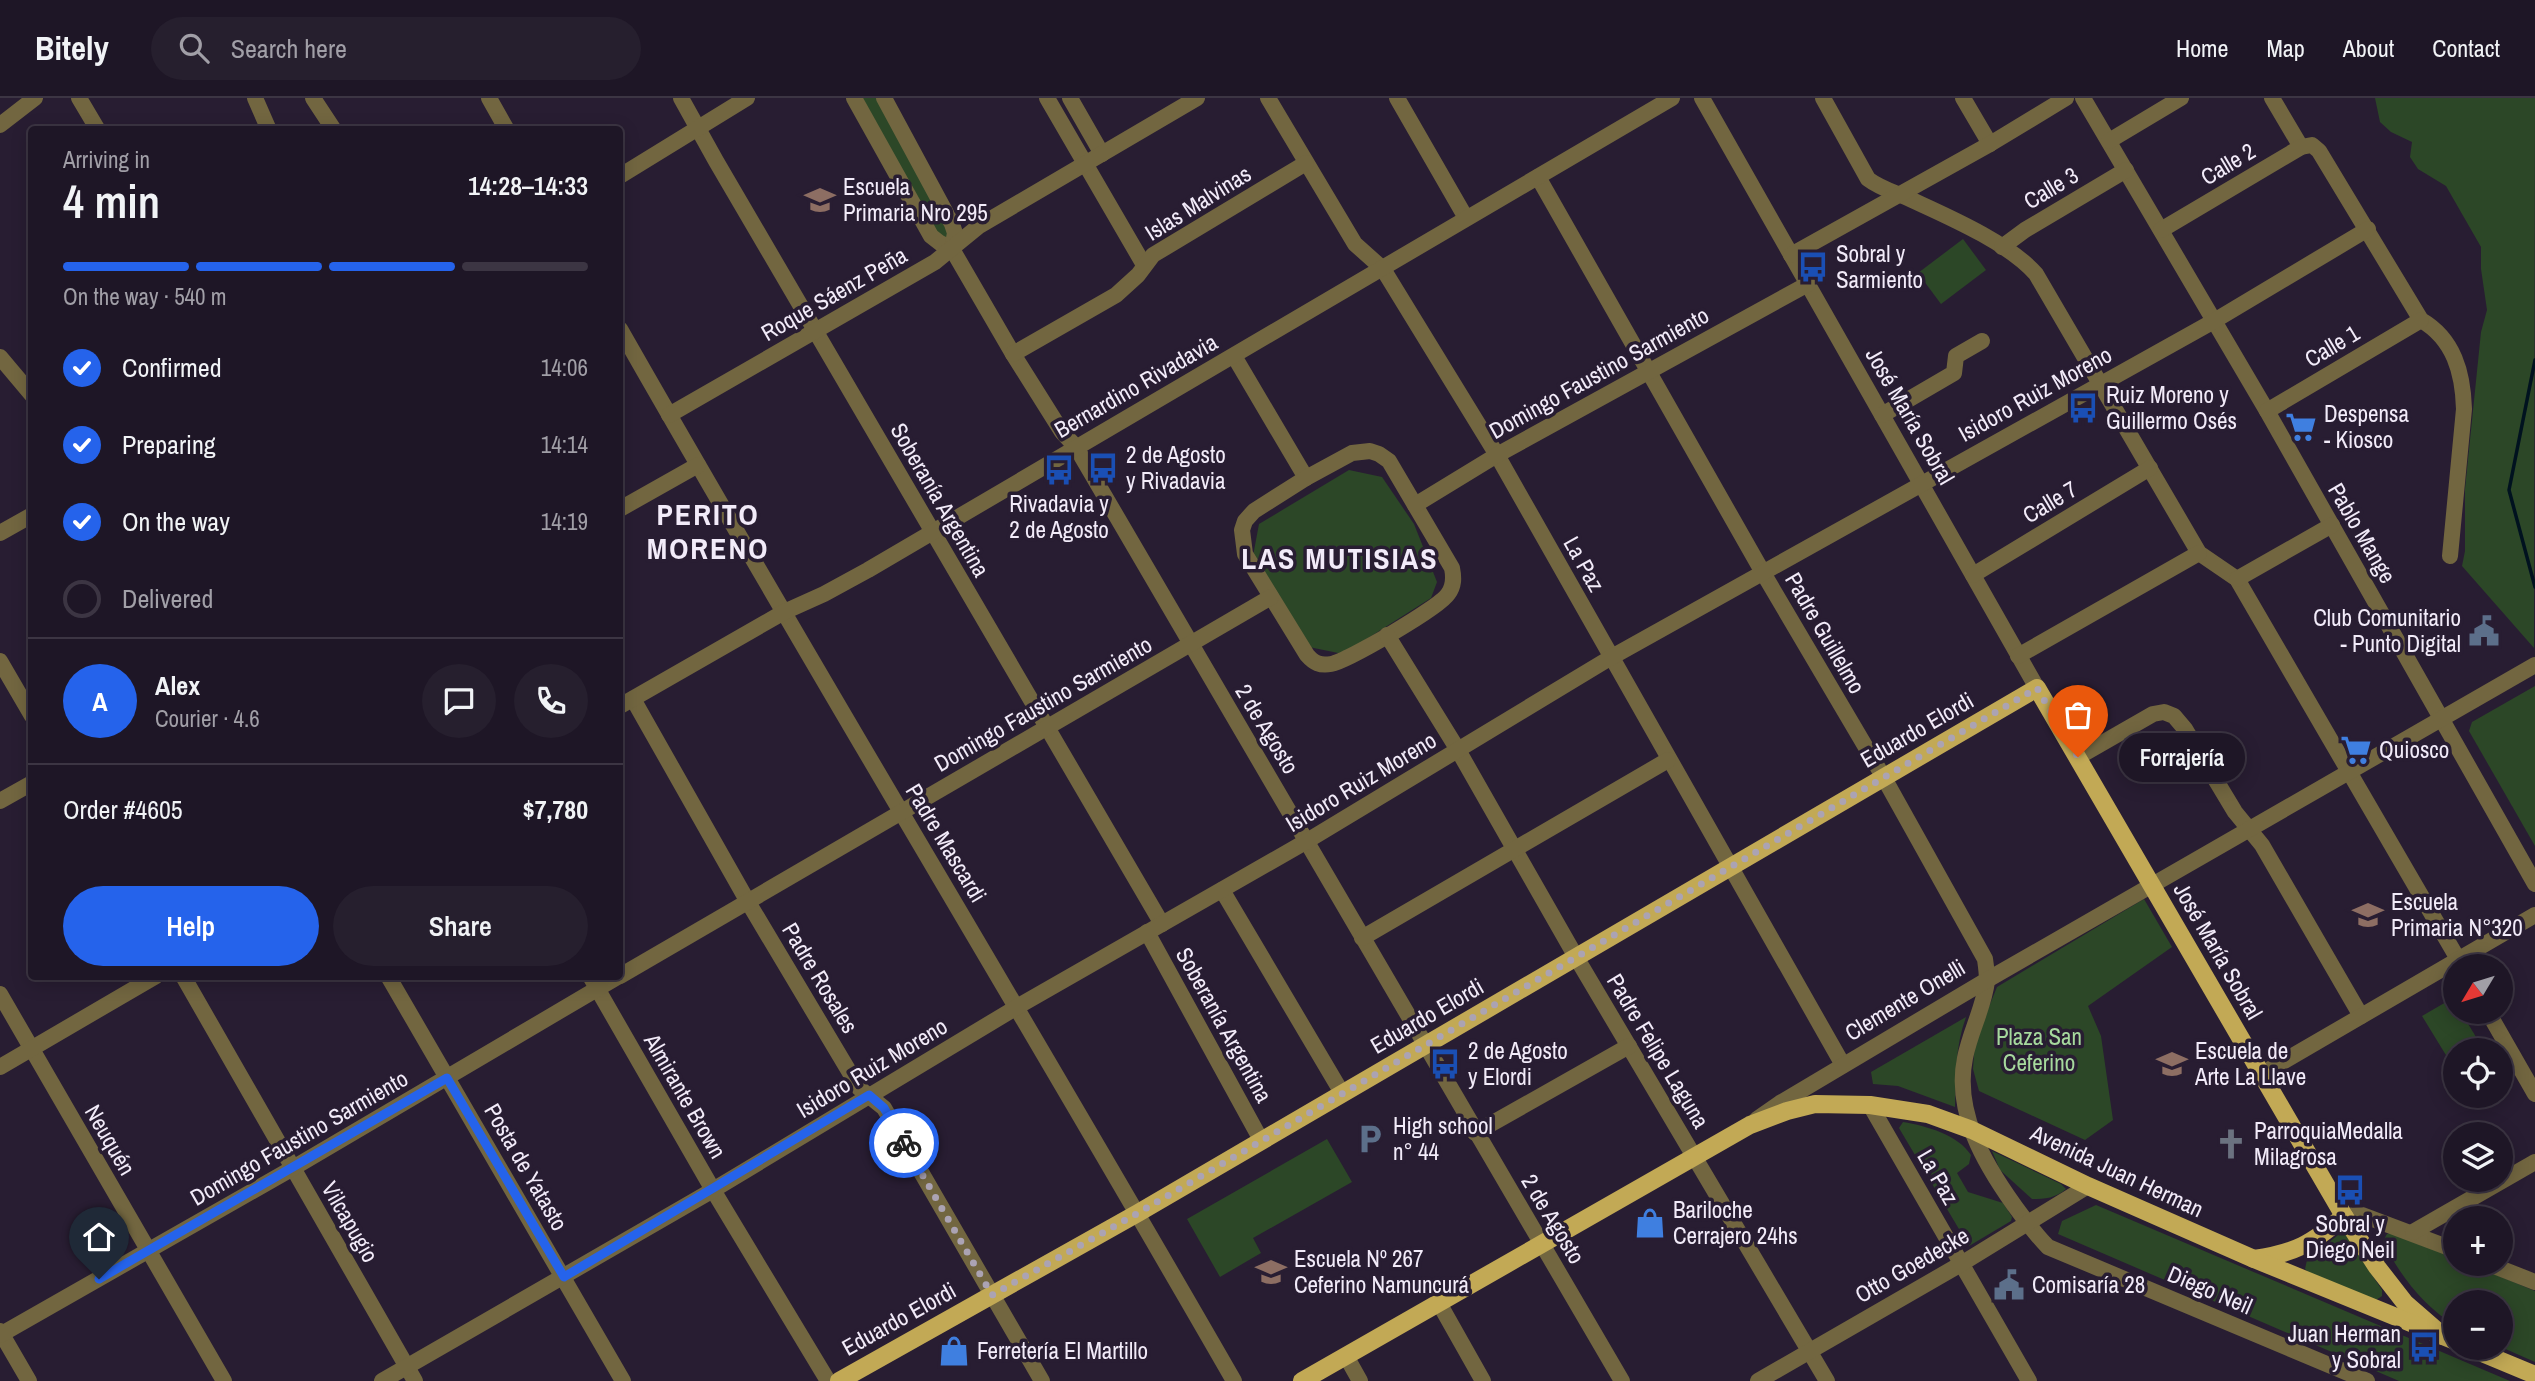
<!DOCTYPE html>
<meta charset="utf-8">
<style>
body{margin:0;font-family:"Archivo Narrow",sans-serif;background:#261f2e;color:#f1f3f6;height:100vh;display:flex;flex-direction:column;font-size:26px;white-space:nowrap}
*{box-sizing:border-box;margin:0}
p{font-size:23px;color:#a19fa7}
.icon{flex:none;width:38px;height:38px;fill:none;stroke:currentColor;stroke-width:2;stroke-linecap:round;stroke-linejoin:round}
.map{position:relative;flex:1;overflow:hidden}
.drawer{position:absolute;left:28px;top:28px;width:595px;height:854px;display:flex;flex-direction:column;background:#1e1626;border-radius:7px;box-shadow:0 4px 18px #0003,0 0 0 2px #3c3543}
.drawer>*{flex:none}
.needle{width:46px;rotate:232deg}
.controls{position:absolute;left:2443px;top:856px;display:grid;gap:14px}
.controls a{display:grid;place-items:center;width:70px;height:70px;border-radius:50%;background:#1e1626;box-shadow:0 4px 18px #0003,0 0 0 2px #3c3543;font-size:35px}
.pin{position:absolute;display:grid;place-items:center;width:60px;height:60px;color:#fff;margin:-72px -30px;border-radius:50% 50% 50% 0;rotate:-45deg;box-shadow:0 0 7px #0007}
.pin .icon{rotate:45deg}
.courier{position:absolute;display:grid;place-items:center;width:70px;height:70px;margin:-35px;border:5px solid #2563eb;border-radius:50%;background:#fff;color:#222;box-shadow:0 2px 9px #0007}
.bubble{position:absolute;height:49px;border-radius:24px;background:#1e1626;box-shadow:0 4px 18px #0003,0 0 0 2px #3c3543;font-size:23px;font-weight:600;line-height:49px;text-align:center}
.head em{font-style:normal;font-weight:600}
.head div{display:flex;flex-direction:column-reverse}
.head{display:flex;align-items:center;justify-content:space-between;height:119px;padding:0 35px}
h1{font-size:46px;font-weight:600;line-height:52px}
.bar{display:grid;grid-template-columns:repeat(4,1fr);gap:10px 7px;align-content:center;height:84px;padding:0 35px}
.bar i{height:9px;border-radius:5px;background:#3c3543}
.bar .current{background:#2563eb}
.bar p{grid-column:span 4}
.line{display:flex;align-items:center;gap:18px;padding:0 35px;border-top:2px solid #3c3543}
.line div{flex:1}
.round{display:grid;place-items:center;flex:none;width:74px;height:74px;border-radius:37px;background:#261f2e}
ol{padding:0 35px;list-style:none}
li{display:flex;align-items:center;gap:21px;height:77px}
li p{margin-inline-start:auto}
li .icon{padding:7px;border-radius:50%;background:#2563eb;color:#fff;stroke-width:4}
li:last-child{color:#a19fa7}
li i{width:38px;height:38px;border:4px solid #3c3543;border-radius:50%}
.cta{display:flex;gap:14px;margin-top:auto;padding:14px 35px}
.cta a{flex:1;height:80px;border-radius:42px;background:#2563eb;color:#fff;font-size:28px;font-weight:600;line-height:80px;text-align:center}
.cta a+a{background:#261f2e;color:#f1f3f6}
header{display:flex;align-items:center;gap:42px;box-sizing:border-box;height:98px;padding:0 35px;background:#1e1626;border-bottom:2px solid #3c3543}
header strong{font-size:33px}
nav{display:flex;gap:38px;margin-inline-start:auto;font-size:24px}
.search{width:490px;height:63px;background:#261f2e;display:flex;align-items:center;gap:18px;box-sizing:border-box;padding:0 24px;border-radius:38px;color:#a19fa7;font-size:26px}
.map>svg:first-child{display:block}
.green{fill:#2c4727}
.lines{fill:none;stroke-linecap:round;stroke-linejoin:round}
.stream{stroke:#00121f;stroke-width:3.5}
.minor{stroke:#726640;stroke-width:16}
.major{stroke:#c2a955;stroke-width:18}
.done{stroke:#aba3b3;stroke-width:7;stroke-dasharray:0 12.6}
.route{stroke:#2563eb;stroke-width:9}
.labels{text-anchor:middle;stroke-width:7;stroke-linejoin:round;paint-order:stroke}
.street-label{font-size:23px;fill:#f2ebf9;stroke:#281d32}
.poi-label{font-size:23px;fill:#f2ebf9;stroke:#281d32;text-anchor:start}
.park-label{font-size:23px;fill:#a6d99d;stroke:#281d32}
.district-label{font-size:30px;font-weight:bold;letter-spacing:2px;fill:#f2ebf9;stroke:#281d32}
</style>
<header>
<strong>Bitely</strong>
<div class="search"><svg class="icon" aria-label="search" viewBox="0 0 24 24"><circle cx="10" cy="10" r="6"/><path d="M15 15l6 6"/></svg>Search here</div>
<nav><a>Home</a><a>Map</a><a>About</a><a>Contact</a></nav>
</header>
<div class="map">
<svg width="2535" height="1283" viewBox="0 0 2535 1283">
<rect width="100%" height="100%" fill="#281d32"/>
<g class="green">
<polygon points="860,0 876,0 952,137 947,141 940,141"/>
<polygon points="2375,0 2535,0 2534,550 2462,468 2465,453 2465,391 2481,234 2487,212 2481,171 2481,149 2446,88 2418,71 2410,59 2412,44 2391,34 2380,24"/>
<polygon points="1963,141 1986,172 1941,206 1918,175"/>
<polygon points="1349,372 1382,379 1414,426 1437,484 1431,500 1343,556 1309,549 1253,458 1259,426"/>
<polygon points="2535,588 2535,748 2469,633 2472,624"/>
<polygon points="2144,801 2172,849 2088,908 2101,938 2113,1022 2085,1042 1979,993 1973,971 1975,943 1997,889"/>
<polygon points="2453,900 2455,914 2461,914 2482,949 2478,952 2455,952 2455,965 2452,967 2422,918"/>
<path d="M 1966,919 C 1955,949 1956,978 1955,1009 L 1898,988 L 1873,986 L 1871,974 Z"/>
<path d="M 1903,1024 C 1927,1028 1958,1037 1971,1057 L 1969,1066 L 1957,1075 L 1968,1094 L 2003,1105 L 2012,1119 L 2011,1123 L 1969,1148 L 1899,1030 Z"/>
<polygon points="1327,1041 1352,1084 1253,1140 1261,1155 1220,1179 1187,1121"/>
<path d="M 1992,1053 L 2061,1086 L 2066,1091 C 2056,1100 2045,1101 2032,1101 L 2000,1072 Z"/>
<polygon points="2096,1107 2510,1283 2399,1283 2058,1136 2062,1123"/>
<polygon points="2343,1133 2382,1192 2382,1198 2376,1202 2309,1175 2305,1171 2307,1162"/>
<path d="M 2395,1134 L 2455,1159 L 2455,1166 L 2470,1166 L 2535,1193 L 2535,1264 L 2501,1249 L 2501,1204 L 2455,1204 L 2455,1228 C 2423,1207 2399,1177 2383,1143 L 2387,1136 Z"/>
</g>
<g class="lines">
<polyline class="stream" points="2535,262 2509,392 2535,489"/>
<g class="minor">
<polyline points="79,0 98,32"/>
<polyline points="255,0 269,32"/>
<polyline points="313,0 334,32"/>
<polyline points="489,0 507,32"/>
<polyline points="681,0 716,63 1162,826"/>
<polyline points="854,0 931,138 940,145 952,151 1013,256 1062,334 1076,349 1622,1283"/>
<polyline points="884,0 952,126 955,135 952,151"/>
<polyline points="1047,0 1144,167"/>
<polyline points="1070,0 1102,56"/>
<polyline points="1268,0 1355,146 1383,171 1497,357 1843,967"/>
<polyline points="1397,0 1466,120"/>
<polyline points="1702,0 2037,590"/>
<path d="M 1823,0 L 1868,81 C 1881,91 1897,95 1912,102 C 1949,119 2009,145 2036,176 L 2199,455 L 2237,481 L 2462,868"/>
<polyline points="1963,0 1990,46"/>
<polyline points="2083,0 2267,313 2535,786"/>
<polyline points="2272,0 2301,49"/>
<polyline points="0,27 35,0"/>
<polyline points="2109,43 2181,0"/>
<polyline points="620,78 747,0"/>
<path d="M 1538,79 L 1762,473 L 1884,680 L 1985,861 C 1986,868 1987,876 1987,883 C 1984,909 1970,934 1965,960 C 1954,1014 1984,1065 2014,1107 C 2025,1122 2035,1136 2048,1149 L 2367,1283"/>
<path d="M 2161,132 L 2301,49 L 2312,47 L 2319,53 L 2421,222 C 2454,241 2463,275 2464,311 L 2450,458"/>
<polyline points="2002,149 2025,132 2126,72"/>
<polyline points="1791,157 1990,46 2066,0"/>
<path d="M 620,231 C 821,584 1032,931 1234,1283"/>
<polyline points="1013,256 1116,197 1138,177 1153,157 1306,65"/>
<polyline points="1234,258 1306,380"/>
<polyline points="0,259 32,297"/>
<polyline points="2267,313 2421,222"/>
<polyline points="669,317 935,164 979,128 1197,0"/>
<polyline points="1882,317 1954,275 1956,258 1982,243"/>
<path d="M 1370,353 L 1379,356 L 1389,363 L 1452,470 C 1454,480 1454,488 1448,496 C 1439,510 1347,563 1331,566 C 1320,568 1314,565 1307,557 L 1245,456 L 1242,432 L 1245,423 L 1254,413 L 1306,380 L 1352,355 Z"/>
<polyline points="1415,407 1497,357 1808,186"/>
<polyline points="620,411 698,367"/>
<polyline points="0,435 32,417"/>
<polyline points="1973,477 2150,370"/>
<polyline points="2237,481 2332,427"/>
<polyline points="1387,537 1458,652 1576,859 1827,1283"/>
<polyline points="2018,558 2199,455"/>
<polyline points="0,563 32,618"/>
<polyline points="633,601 748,804 859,990 884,1010 1042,1283"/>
<polyline points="620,608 784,514 824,496 868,472 1672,0"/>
<polyline points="2078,659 2153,616 2164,614 2174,618 2185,631 2235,714 2262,747 2361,918"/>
<polyline points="0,703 32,685"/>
<polyline points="1222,792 1342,995"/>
<polyline points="1147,834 1261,1042"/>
<polyline points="1362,840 1668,662"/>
<polyline points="183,878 415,1283"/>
<polyline points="388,878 623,1283"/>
<polyline points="590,878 713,1092 828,1283"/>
<polyline points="620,878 1271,499"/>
<polyline points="0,896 224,1283"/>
<polyline points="2488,914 2535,996"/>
<polyline points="0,969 156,878"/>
<polyline points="2260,977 2535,817"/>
<polyline points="1870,1007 2029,1283"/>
<polyline points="1757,1021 1780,1005 1987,882 2535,567"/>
<polyline points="1475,1035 1629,948"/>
<polyline points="2344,1118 2362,1117 2455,1152"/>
<polyline points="2413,1134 2535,1064"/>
<polyline points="2489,1166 2535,1184"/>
<polyline points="1439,1205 1483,1283"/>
<polyline points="0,1233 29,1283"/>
<polyline points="0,1237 293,1070 619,878"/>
<polyline points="1346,1258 1360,1283"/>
<polyline points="382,1283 713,1092 1017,909 1307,743 1610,560 2214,223 2368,131"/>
<polyline points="1758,1283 1961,1166 2088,1088"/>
</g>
<g class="major">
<path d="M 2254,1161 C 2295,1155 2312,1146 2344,1118"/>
<polyline points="2470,1250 2535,1277"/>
<polyline points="839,1283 1138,1115 2037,590 2344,1118 2377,1169 2405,1205 2443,1238"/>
<polyline points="1302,1283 1750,1027 1787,1013 1815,1006 1870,1007 1928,1016 1972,1032 2088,1088 2254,1161 2455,1243"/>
</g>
</g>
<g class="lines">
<polyline class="done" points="904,1045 992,1197 1138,1115 2037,590 2078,659"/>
<polyline class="route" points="99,1181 447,980 564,1179 869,997 884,1010 904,1045"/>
</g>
<defs>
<g id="school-bare" transform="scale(2.415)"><path d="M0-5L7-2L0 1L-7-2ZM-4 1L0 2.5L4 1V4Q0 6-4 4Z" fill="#8d6e63" stroke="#281d32" stroke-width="2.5" paint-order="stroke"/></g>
<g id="bus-bare" transform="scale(2.415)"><path d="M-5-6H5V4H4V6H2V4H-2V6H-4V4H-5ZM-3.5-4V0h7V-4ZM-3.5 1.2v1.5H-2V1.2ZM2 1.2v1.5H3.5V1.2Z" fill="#1a4fb4" stroke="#281d32" stroke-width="2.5" paint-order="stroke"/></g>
<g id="supermarket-bare" transform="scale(2.415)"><path d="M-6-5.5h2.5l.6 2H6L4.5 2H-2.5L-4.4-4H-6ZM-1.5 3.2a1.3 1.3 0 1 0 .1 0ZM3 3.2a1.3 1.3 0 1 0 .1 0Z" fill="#3f7fe0" stroke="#281d32" stroke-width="2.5" paint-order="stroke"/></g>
<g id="civic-bare" transform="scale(2.415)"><path d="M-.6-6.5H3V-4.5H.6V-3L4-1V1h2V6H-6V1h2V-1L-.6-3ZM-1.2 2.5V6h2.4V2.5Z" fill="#5c6f8a" stroke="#281d32" stroke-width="2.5" paint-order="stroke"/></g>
<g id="parking-bare" transform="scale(2.415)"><path d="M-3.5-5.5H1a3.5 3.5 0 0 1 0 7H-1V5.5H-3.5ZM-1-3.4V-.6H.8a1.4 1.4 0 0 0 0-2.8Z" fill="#5c6f8a" stroke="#281d32" stroke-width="2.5" paint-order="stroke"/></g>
<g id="church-bare" transform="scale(2.415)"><path d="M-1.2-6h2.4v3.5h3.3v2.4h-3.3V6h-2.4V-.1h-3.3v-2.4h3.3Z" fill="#6b7280" stroke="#281d32" stroke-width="2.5" paint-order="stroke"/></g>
<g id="shop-bare" transform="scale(2.415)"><path d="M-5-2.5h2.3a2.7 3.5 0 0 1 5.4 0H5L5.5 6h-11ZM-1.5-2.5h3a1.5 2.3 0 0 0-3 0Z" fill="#3f7fe0" stroke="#281d32" stroke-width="2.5" paint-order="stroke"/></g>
</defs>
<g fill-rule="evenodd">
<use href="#school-bare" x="820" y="102"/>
<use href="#bus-bare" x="1813" y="169"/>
<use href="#bus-bare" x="2083" y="310"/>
<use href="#supermarket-bare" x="2301" y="329"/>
<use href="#bus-bare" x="1103" y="370"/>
<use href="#bus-bare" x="1059" y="372"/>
<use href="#civic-bare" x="2484" y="533"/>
<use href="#supermarket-bare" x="2356" y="652"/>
<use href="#school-bare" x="2368" y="817"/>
<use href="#bus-bare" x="1445" y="966"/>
<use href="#school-bare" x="2172" y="966"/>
<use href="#parking-bare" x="1370" y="1041"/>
<use href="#church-bare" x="2231" y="1046"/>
<use href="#bus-bare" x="2350" y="1092"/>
<use href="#shop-bare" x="1650" y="1125"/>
<use href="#school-bare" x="1271" y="1174"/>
<use href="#civic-bare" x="2009" y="1187"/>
<use href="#bus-bare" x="2424" y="1249"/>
<use href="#shop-bare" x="954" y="1253"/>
</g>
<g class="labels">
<g class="street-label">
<text transform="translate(2228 66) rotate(-31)" y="8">Calle 2</text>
<text transform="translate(2051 90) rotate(-31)" y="8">Calle 3</text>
<text transform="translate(1198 105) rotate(-32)" y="8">Islas Malvinas</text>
<text transform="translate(834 196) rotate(-30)" y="8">Roque Sáenz Peña</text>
<text transform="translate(2332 248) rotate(-31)" y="8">Calle 1</text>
<text transform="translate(1599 275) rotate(-29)" y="8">Domingo Faustino Sarmiento</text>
<text transform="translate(1136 288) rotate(-30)" y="8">Bernardino Rivadavia</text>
<text transform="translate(2035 296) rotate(-29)" y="8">Isidoro Ruiz Moreno</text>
<text transform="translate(1910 318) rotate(60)" y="8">José María Sobral</text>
<text transform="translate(940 402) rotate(60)" y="8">Soberanía Argentina</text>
<text transform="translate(2050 404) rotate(-31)" y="8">Calle 7</text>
<text transform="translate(2362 435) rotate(60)" y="8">Pablo Mange</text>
<text transform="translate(1584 466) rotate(61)" y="8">La Paz</text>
<text transform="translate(1825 535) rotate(60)" y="8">Padre Guillelmo</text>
<text transform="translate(1043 606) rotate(-30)" y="8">Domingo Faustino Sarmiento</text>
<text transform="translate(1267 631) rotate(59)" y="8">2 de Agosto</text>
<text transform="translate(1917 632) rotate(-30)" y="8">Eduardo Elordi</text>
<text transform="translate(1361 684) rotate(-31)" y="8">Isidoro Ruiz Moreno</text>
<text transform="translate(946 745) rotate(59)" y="8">Padre Mascardi</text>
<text transform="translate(2218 853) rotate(60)" y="8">José María Sobral</text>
<text transform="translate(820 880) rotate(59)" y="8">Padre Rosales</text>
<text transform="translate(1905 902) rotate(-31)" y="8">Clemente Onelli</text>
<text transform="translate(1427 918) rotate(-30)" y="8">Eduardo Elordi</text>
<text transform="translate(1224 927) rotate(61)" y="8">Soberanía Argentina</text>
<text transform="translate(1658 953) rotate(59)" y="8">Padre Felipe Laguna</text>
<text transform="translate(872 970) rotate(-31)" y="8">Isidoro Ruiz Moreno</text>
<text transform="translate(685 998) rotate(60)" y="8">Almirante Brown</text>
<text transform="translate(299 1040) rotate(-30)" y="8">Domingo Faustino Sarmiento</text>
<text transform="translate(110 1042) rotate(60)" y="8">Neuquén</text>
<text transform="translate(526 1069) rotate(60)" y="8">Posta de Yatasto</text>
<text transform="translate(2117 1073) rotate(25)" y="8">Avenida Juan Herman</text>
<text transform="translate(1938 1079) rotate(60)" y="8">La Paz</text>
<text transform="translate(1553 1121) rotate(59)" y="8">2 de Agosto</text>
<text transform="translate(350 1124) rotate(60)" y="8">Vilcapugio</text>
<text transform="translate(1912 1167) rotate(-30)" y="8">Otto Goedecke</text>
<text transform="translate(2210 1192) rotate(23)" y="8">Diego Neil</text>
<text transform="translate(899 1221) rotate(-29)" y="8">Eduardo Elordi</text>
</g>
<g class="poi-label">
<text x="843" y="97">Escuela<tspan x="843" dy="26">Primaria Nro 295</tspan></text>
<text x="1836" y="164">Sobral y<tspan x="1836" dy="26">Sarmiento</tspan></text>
<text x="2106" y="305">Ruiz Moreno y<tspan x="2106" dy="26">Guillermo Osés</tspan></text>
<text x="2324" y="324">Despensa<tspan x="2324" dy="26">- Kiosco</tspan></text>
<text x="1126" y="365">2 de Agosto<tspan x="1126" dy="26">y Rivadavia</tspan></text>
<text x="1059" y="414" text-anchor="middle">Rivadavia y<tspan x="1059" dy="26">2 de Agosto</tspan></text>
<text x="2461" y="528" text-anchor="end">Club Comunitario<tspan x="2461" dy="26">- Punto Digital</tspan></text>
<text x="2379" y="660">Quiosco</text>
<text x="2391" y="812">Escuela<tspan x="2391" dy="26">Primaria N°320</tspan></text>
<text x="1468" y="961">2 de Agosto<tspan x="1468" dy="26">y Elordi</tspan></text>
<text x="2195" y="961">Escuela de<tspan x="2195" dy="26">Arte La Llave</tspan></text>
<text x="1393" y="1036">High school<tspan x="1393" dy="26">n° 44</tspan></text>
<text x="2254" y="1041">ParroquiaMedalla<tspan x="2254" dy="26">Milagrosa</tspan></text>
<text x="1673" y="1120">Bariloche<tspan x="1673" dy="26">Cerrajero 24hs</tspan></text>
<text x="2350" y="1134" text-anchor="middle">Sobral y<tspan x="2350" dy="26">Diego Neil</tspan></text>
<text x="1294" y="1169">Escuela Nº 267<tspan x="1294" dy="26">Ceferino Namuncurá</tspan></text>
<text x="2032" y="1195">Comisaría 28</text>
<text x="2401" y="1244" text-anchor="end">Juan Herman<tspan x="2401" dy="26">y Sobral</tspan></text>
<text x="977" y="1261">Ferretería El Martillo</text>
</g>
<g class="park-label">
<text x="2039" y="947">Plaza San<tspan x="2039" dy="26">Ceferino</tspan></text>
</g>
<g class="district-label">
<text x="708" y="427">PERITO<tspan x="708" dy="34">MORENO</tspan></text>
<text x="1340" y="471">LAS MUTISIAS</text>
</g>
</g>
</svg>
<div class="controls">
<a><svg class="needle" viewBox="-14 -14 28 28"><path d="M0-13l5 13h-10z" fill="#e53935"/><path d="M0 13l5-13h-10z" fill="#a19fa7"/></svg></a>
<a><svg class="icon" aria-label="locate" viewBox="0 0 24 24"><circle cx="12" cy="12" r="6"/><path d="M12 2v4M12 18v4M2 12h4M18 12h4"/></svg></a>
<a><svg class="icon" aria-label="layers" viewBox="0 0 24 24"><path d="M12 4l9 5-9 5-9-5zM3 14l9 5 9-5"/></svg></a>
<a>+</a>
<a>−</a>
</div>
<div class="pin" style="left:2078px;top:659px;background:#ea580c"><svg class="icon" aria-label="bag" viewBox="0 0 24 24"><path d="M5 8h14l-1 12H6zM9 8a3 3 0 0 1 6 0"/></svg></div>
<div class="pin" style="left:99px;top:1181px;background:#1f2937"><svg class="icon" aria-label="home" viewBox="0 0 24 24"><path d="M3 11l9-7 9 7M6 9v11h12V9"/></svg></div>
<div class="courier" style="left:904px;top:1045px"><svg class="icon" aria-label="bike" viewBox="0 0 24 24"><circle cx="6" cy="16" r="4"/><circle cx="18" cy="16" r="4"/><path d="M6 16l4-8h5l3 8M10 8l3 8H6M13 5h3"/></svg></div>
<div class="bubble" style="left:2119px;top:635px;width:126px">Forrajería</div>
<section class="drawer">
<div class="head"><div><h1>4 min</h1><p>Arriving in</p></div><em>14:28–14:33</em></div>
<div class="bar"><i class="current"></i><i class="current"></i><i class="current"></i><i></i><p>On the way · 540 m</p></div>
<ol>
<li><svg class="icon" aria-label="check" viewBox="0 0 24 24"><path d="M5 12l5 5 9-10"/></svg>Confirmed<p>14:06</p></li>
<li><svg class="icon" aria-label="check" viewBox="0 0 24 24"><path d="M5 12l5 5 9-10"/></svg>Preparing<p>14:14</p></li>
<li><svg class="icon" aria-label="check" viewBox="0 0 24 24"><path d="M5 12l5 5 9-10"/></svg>On the way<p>14:19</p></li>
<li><i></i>Delivered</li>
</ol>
<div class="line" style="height:126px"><b class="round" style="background:#2563eb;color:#fff">A</b><div><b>Alex</b><p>Courier · 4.6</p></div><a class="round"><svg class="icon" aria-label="chat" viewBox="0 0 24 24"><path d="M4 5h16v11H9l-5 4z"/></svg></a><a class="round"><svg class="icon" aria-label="phone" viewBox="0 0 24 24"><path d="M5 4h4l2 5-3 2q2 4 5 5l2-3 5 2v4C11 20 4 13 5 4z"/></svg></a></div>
<div class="line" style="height:91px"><div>Order #4605</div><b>$7,780</b></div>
<div class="cta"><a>Help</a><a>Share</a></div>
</section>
</div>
